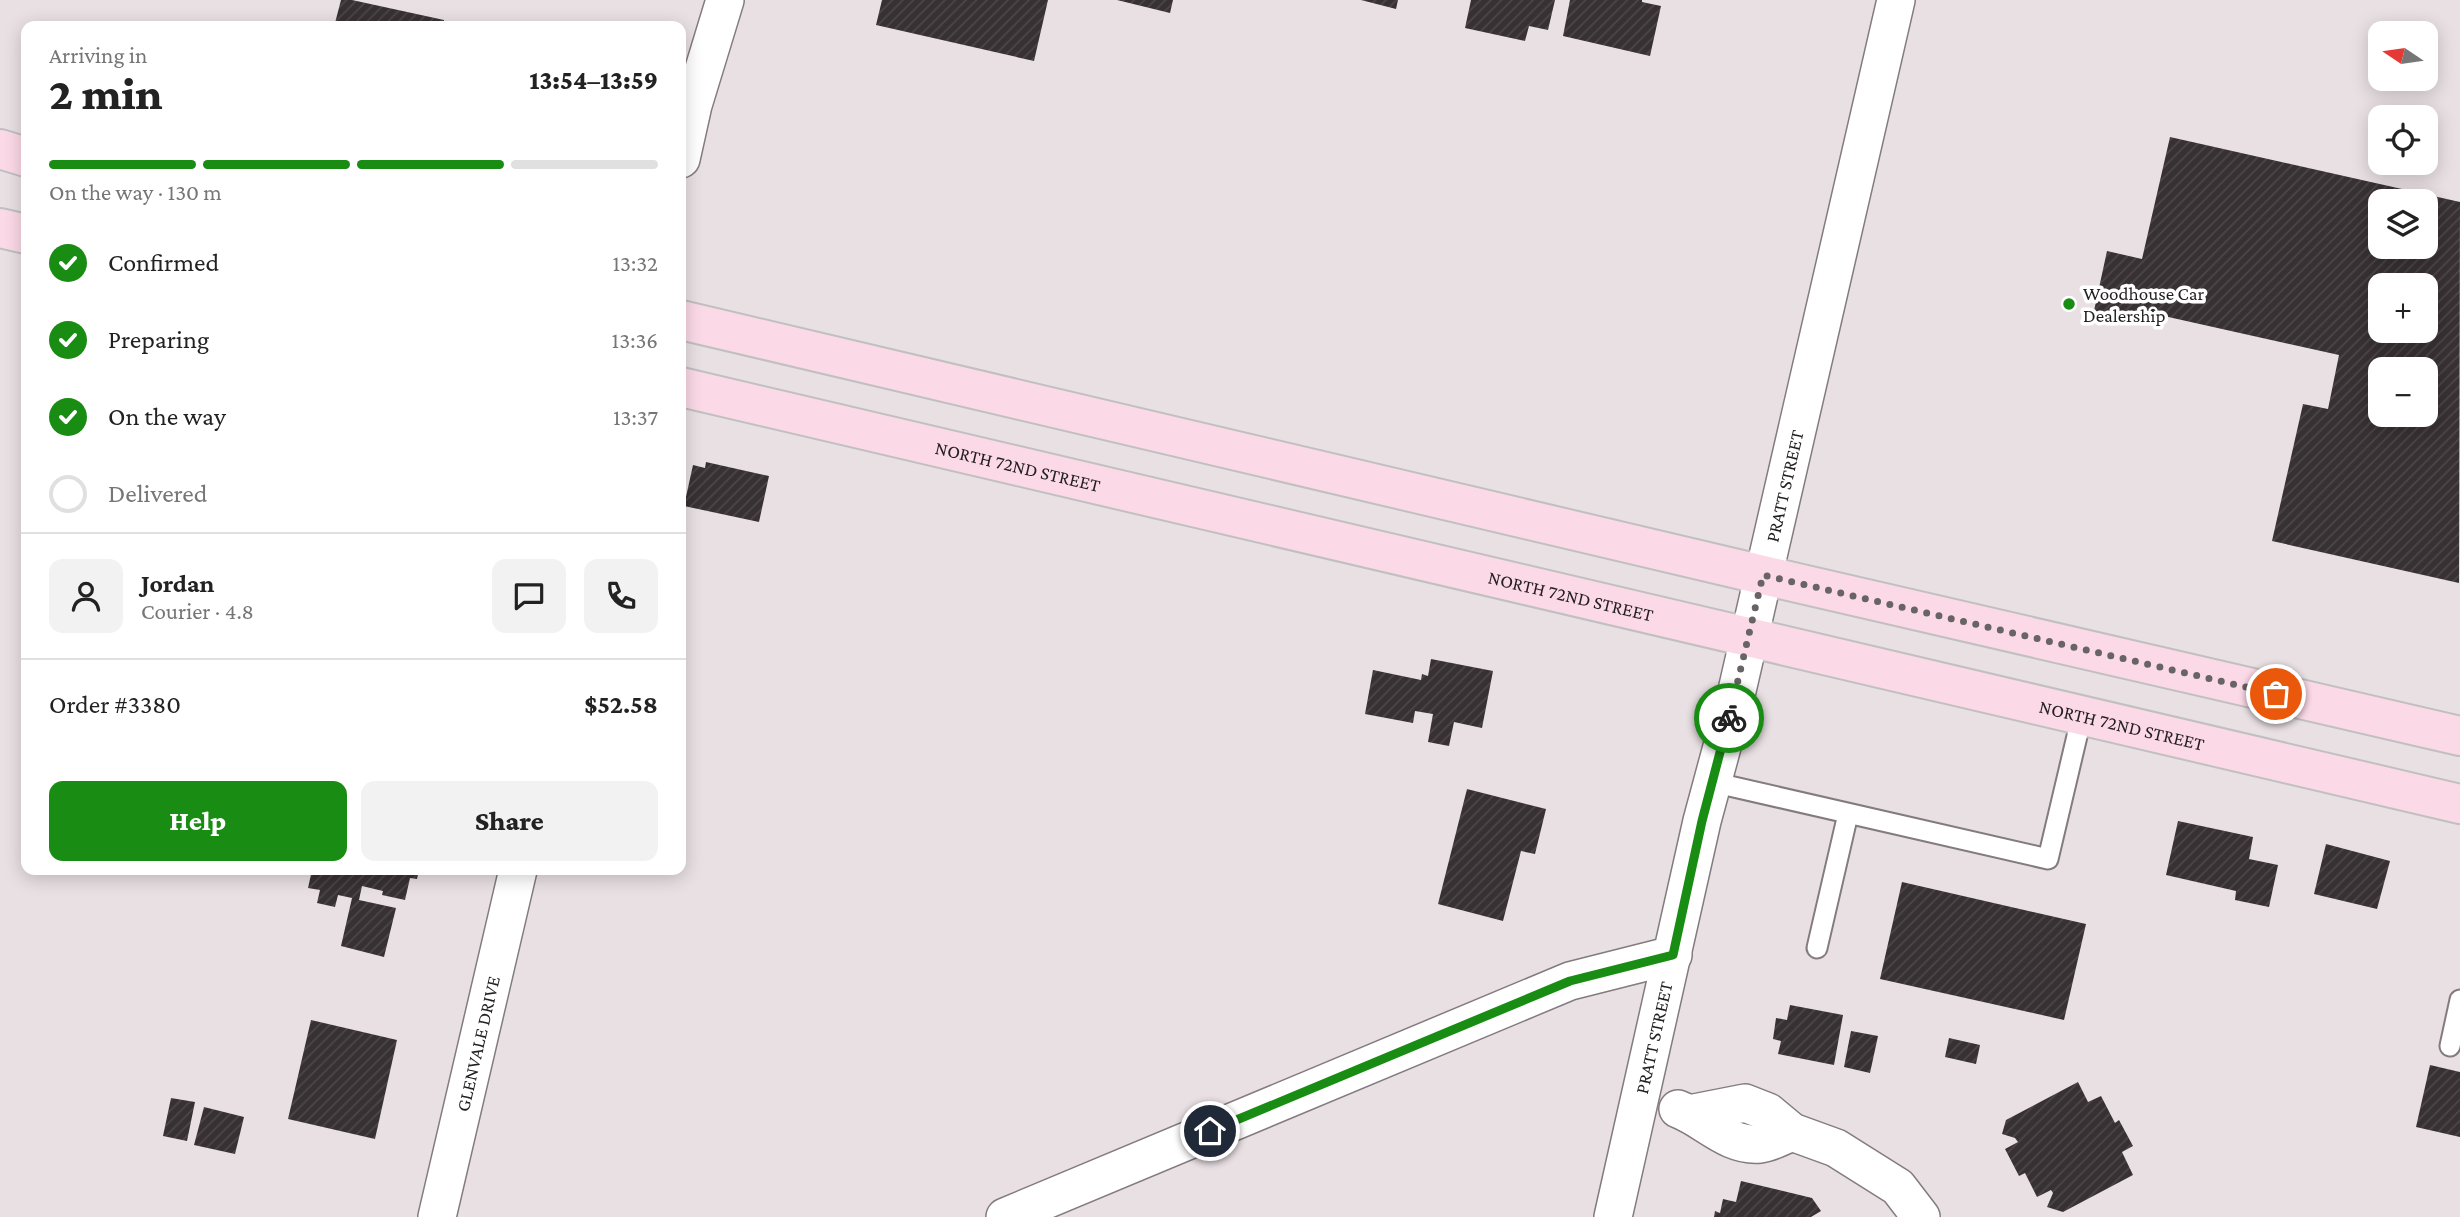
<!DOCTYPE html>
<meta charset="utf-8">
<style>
body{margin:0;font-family:"Crimson Pro",serif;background:#f2f2f2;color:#222;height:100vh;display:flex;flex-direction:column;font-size:26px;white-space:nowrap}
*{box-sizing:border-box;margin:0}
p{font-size:23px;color:#767676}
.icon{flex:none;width:38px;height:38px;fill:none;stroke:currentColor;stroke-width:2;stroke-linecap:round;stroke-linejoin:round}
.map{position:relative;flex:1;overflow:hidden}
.panel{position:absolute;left:21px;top:21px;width:665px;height:854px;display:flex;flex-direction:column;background:#fff;border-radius:14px;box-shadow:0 4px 18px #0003}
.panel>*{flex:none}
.needle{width:46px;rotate:283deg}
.fabs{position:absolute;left:2368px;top:21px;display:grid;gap:14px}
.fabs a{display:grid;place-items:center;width:70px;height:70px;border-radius:14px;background:#fff;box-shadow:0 4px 18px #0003;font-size:35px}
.pin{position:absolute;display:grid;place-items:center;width:60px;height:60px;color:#fff;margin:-30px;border:4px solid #fff;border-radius:50%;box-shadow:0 2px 7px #0007}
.courier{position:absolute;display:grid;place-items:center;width:70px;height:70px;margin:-35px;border:5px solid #198c13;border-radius:50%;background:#fff;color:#222;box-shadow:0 2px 9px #0007}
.overview em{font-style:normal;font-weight:800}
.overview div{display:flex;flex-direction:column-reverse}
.overview{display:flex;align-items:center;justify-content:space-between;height:119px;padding:0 28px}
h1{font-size:46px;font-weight:800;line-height:52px}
.bar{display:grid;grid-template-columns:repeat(4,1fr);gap:10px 7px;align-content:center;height:84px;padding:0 28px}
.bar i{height:9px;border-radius:5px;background:#e0e0e0}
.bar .current{background:#198c13}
.bar p{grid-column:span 4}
.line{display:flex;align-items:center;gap:18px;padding:0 28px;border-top:2px solid #e0e0e0}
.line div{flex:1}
.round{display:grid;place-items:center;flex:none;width:74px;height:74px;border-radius:14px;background:#f2f2f2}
ol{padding:0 28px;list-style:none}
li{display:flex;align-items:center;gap:21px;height:77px}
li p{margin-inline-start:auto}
li .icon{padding:7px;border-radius:50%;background:#198c13;color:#fff;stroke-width:4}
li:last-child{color:#767676}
li i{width:38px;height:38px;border:4px solid #e0e0e0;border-radius:50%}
.button{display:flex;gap:14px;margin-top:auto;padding:14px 28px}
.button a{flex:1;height:80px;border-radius:14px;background:#198c13;color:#fff;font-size:28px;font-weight:800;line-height:80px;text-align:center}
.button a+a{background:#f2f2f2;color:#222}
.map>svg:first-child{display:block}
.building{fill:url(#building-hatch);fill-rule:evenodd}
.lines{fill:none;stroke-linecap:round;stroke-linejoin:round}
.lane-casing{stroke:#837b7e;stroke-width:23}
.street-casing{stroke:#837b7e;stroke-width:40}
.primary-casing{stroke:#c1c0c1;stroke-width:42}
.lane{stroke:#fff;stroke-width:19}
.street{stroke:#fff;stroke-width:37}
.primary{stroke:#fcd9e7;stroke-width:38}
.done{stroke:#686364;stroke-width:7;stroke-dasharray:0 12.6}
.route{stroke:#198c13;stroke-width:9}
.poi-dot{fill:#198c13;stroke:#fff;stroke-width:2.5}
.labels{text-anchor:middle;stroke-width:7;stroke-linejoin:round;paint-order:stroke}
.poi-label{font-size:19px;fill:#221f20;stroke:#fff;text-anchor:start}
.street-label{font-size:19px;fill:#221f20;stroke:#fff}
</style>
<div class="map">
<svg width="2460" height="1217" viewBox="0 0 2460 1217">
<defs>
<pattern id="building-hatch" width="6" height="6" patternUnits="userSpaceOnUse" patternTransform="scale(1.75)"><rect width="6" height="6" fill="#383134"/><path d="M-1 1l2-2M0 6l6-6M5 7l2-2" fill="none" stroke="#4c4648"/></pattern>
</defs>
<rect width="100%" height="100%" fill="#e9e0e3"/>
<g class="building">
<polygon points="341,0 352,0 444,20 443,26 351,26 335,23"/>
<polygon points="882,0 1048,0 1034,61 876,25"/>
<polygon points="1117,0 1173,0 1170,13"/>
<polygon points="1361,0 1398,0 1396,9"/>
<polygon points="1471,0 1555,0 1548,30 1529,26 1525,41 1465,28"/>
<polygon points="1570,0 1642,0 1642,2 1661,6 1650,56 1563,36"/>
<path d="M 2170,137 L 2460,202 L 2459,583 L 2272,541 L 2303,404 L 2328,409 L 2339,355 L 2146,312 L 2145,322 L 2094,311 L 2107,251 L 2142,259 ZM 2380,201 L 2426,201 L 2426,247 L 2380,247 ZM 2380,285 L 2426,285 L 2426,331 L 2380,331 ZM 2380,369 L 2426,369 L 2426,415 L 2380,415 Z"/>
<polygon points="706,462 769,476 759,522 684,506 693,465 705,468"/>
<polygon points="1431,659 1493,671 1482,728 1454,722 1449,746 1428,742 1433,714 1415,711 1413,723 1365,714 1373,670 1421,680 1422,674 1428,676"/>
<polygon points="1467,789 1546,809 1535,854 1521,851 1503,921 1438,904"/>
<polygon points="2178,821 2253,837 2249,859 2278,865 2269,907 2235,900 2236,891 2166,875"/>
<polygon points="2326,844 2390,861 2377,909 2314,894"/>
<polygon points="312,870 419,870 417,879 410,878 405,900 382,895 383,891 362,886 359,900 396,908 384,957 341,946 352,898 338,895 335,907 317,903 320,890 308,888"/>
<polygon points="1902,882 2086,924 2064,1020 1880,979"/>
<polygon points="1790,1005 1843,1015 1834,1065 1778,1054 1781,1041 1773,1039 1776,1018 1787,1020"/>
<polygon points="311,1020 397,1040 375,1139 288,1119"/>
<polygon points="1851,1031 1878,1036 1870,1073 1844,1067"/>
<polygon points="1949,1038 1980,1045 1976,1064 1945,1057"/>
<polygon points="2430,1065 2460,1072 2460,1137 2416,1127"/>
<polygon points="2078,1082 2088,1102 2101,1096 2115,1123 2119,1120 2133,1146 2122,1152 2133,1175 2063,1212 2047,1207 2053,1193 2051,1190 2037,1197 2025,1173 2019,1176 2005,1149 2018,1142 2015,1138 2002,1134 2006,1120"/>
<polygon points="171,1098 195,1102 187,1141 163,1136"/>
<polygon points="204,1107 244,1117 235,1154 194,1145"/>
<polygon points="1741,1181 1812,1198 1821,1211 1811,1217 1714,1217 1715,1211 1720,1213 1723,1199 1736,1202"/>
</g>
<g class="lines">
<g class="lane-casing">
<g id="lane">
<polyline points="1712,782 2048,859 2082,715"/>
<polyline points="1817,948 1848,814"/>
<polyline points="2450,1046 2460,1000"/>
</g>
</g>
<g class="street-casing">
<g id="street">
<polyline points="681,159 693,105 725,0"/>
<path d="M 1678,1109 C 1705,1119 1728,1147 1760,1144 C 1770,1143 1782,1136 1792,1132"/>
<polyline points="1689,1114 1745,1103 1768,1112 1792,1132 1836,1148 1898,1187 1921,1217"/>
<path id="s1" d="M 437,1217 L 518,870"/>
<polyline points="1005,1217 1570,981 1673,955"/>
<path id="s2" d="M 1613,1217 L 1702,821 L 1736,695 L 1896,0"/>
</g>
</g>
<g class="primary-casing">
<g id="primary">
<polyline points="0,149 26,157"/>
<polyline points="0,228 26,234"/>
<polyline points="681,320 1763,575 2460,736"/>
<path id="s3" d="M 681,387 L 2460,804"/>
</g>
</g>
<use href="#lane" class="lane"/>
<use href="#street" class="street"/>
<use href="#primary" class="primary"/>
</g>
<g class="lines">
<polyline class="done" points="1729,718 1763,575 2276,694"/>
<polyline class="route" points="1210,1131 1570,981 1673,955 1702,821 1729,718"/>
</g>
<circle class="poi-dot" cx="2069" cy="304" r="7"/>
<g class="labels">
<g class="poi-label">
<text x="2083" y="300">Woodhouse Car<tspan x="2083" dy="22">Dealership</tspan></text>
</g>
<g class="street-label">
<text dy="7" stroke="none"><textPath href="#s3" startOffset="346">NORTH 72ND STREET</textPath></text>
<text dy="7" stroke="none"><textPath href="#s2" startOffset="751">PRATT STREET</textPath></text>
<text dy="7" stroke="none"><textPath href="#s3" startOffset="914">NORTH 72ND STREET</textPath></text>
<text dy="7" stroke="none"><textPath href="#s3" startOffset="1480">NORTH 72ND STREET</textPath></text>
<text dy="7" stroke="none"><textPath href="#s2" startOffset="184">PRATT STREET</textPath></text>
<text dy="7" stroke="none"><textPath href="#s1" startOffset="178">GLENVALE DRIVE</textPath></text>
</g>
</g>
</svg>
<div class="fabs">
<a><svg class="needle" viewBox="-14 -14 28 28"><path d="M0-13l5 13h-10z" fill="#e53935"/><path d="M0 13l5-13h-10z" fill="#767676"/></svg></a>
<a><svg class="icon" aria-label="locate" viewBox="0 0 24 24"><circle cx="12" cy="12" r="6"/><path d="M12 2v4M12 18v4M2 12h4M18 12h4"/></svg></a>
<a><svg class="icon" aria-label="layers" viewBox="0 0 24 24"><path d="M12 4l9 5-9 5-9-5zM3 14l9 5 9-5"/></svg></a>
<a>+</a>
<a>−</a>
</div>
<div class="pin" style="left:2276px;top:694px;background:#ea580c"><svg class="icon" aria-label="bag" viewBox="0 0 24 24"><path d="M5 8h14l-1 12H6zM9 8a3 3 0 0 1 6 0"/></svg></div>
<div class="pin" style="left:1210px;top:1131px;background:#1f2937"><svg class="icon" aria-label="home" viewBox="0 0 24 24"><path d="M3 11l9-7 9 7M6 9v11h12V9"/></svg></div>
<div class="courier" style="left:1729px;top:718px"><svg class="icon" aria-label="bike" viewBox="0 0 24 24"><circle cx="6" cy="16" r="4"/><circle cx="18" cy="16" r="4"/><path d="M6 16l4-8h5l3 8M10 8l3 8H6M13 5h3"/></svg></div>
<section class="panel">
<div class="overview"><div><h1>2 min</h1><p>Arriving in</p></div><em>13:54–13:59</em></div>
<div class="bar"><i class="current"></i><i class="current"></i><i class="current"></i><i></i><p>On the way · 130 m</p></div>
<ol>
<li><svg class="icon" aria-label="check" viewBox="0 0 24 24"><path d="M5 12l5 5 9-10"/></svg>Confirmed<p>13:32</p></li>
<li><svg class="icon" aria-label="check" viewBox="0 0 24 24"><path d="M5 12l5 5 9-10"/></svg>Preparing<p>13:36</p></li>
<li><svg class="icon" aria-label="check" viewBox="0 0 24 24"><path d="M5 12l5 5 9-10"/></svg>On the way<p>13:37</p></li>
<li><i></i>Delivered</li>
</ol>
<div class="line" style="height:126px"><a class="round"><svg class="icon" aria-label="person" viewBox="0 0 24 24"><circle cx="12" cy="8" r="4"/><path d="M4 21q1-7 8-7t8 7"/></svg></a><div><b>Jordan</b><p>Courier · 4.8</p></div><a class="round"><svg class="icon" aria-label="chat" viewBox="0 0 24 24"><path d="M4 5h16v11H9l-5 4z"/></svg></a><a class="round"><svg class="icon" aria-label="phone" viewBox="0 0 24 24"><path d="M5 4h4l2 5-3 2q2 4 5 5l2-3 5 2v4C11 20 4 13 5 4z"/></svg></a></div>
<div class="line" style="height:91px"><div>Order #3380</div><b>$52.58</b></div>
<div class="button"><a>Help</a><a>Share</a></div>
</section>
</div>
